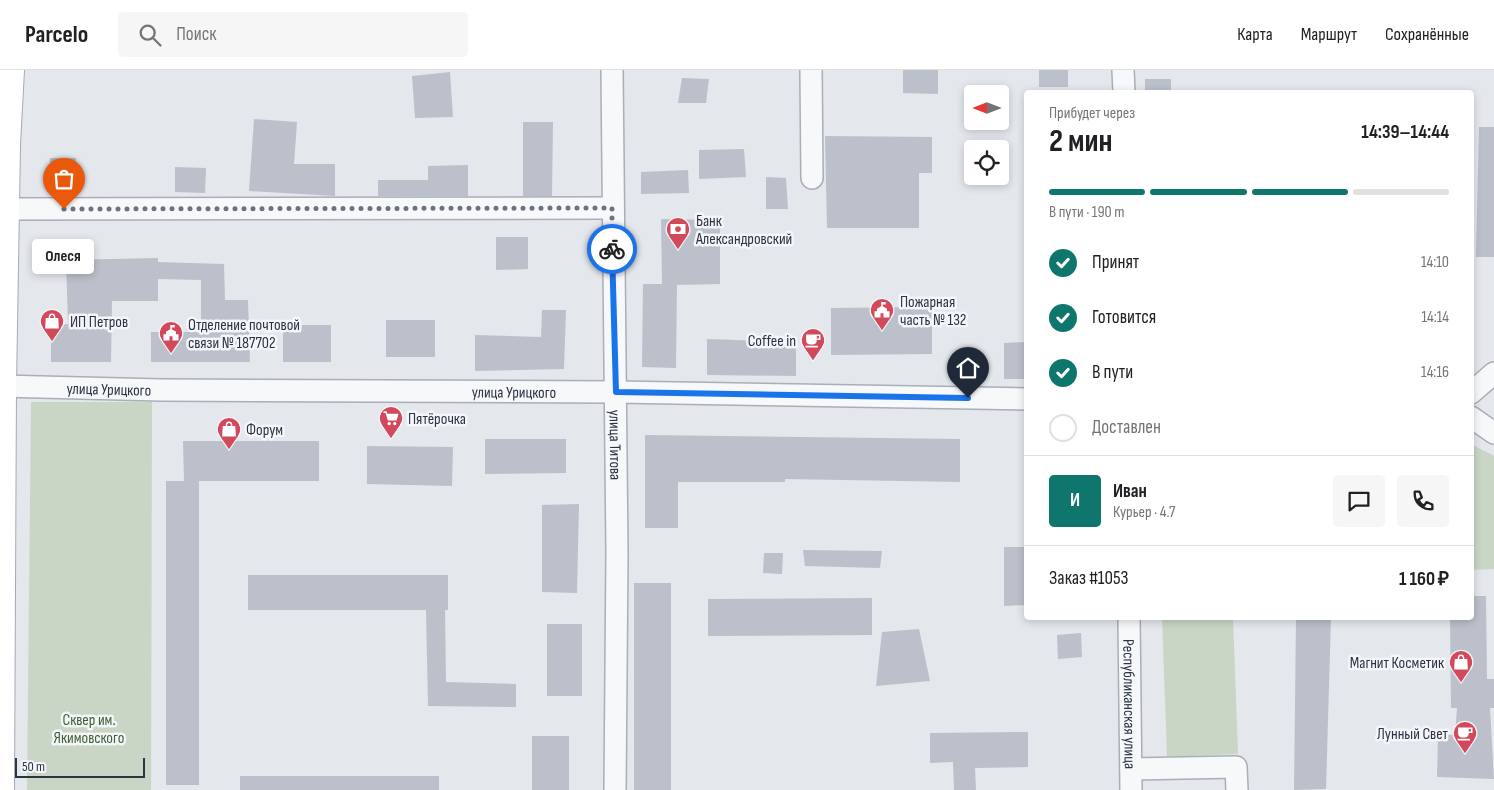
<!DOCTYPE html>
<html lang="ru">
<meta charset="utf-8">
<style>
body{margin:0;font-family:"Sofia Sans Condensed",sans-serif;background:#f6f6f6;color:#202124;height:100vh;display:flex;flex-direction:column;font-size:19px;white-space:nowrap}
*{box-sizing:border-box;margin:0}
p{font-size:16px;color:#757577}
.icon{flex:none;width:28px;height:28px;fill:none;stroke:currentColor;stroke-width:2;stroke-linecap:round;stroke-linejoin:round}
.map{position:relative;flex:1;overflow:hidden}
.sheet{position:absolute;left:1024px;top:20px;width:450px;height:530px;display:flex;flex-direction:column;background:#fff;border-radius:5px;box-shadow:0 2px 8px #0003}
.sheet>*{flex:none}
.needle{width:32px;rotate:270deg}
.controls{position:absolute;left:964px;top:15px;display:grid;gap:10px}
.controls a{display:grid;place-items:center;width:45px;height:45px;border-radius:5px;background:#fff;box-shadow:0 2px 8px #0003;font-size:25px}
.scale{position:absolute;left:15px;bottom:12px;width:130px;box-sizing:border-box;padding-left:5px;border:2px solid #2b3445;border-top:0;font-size:14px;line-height:18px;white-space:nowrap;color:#2b3445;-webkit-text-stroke:4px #f4f6f9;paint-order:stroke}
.pin{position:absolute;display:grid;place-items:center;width:42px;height:42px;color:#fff;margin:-51px -21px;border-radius:50% 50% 50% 0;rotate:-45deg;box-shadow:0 0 5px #0007}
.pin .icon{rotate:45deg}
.courier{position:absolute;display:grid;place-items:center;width:50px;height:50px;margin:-25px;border:4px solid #1a73e8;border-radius:50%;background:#fff;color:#222;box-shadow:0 1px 6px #0007}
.bubble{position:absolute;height:35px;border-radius:5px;background:#fff;box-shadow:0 2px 8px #0003;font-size:16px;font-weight:700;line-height:35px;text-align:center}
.overview em{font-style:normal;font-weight:700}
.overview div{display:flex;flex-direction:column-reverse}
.overview{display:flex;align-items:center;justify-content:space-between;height:85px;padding:0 25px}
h1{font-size:32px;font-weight:700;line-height:38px}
.bar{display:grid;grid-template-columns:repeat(4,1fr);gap:8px 5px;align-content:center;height:60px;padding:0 25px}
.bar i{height:6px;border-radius:4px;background:#e0e0e0}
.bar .selected{background:#0f766e}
.bar p{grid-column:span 4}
.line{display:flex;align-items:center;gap:12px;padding:0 25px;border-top:1px solid #e0e0e0}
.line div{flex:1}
.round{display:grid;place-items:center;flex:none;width:52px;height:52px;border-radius:5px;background:#f6f6f6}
ol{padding:0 25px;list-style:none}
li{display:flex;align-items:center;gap:15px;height:55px}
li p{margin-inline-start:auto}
li .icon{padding:5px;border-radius:50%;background:#0f766e;color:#fff;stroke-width:4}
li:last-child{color:#757577}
li i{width:28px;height:28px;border:2px solid #e0e0e0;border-radius:50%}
header{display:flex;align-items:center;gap:30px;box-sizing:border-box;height:70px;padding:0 25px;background:#fff;border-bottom:1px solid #e0e0e0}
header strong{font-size:24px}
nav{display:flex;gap:28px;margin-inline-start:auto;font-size:18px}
.search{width:350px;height:45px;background:#f6f6f6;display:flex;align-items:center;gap:12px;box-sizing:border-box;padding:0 18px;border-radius:5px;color:#757577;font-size:19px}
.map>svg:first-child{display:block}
.green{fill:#c9d6c5}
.building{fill:#bbc0ca}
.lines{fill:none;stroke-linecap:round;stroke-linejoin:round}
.minor-casing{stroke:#a9aeb7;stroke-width:24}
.major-casing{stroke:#a3abb8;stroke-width:30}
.minor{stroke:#f7f8fa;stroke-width:21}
.major{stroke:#fff;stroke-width:28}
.done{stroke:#6c737f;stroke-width:5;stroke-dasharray:0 9}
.route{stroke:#1a73e8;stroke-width:6}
.labels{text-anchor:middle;stroke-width:5;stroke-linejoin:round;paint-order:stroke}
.poi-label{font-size:16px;fill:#2b3445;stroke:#f4f6f9;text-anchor:start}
.street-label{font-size:16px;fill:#2b3445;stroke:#f4f6f9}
.park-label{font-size:16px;fill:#3f6138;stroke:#f4f6f9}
</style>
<header>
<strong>Parcelo</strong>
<div class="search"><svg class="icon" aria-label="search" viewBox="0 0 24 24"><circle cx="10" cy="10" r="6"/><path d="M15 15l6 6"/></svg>Поиск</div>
<nav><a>Карта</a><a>Маршрут</a><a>Сохранённые</a></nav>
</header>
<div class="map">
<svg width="1494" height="720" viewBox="0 0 1494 720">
<rect width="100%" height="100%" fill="#e4e7ec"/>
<g class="green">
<polygon points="31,332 152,332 151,720 27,720"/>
<polygon points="1471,374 1494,386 1494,499 1471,500"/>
<polygon points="1162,548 1233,548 1238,684 1167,687"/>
</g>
<g class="building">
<polygon points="903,0 938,0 938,24 903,23"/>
<rect x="1039" y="0" width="29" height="17"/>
<polygon points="450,2 453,47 415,48 412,6"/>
<polygon points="682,8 709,9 706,33 678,33"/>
<rect x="1145" y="9" width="26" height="13"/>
<polygon points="254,49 297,52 294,94 335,94 335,126 249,121"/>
<polygon points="523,52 553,52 552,126 523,126"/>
<polygon points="1479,57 1494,57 1494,187 1476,187"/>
<polygon points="825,66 932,67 932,103 919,103 919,158 827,158"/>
<polygon points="744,79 746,107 699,109 699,80"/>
<polygon points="50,88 76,88 76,123 50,125"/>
<polygon points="468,95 468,126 378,126 378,110 428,110 428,96"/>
<polygon points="175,97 206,98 205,123 175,122"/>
<polygon points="688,100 689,123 641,124 641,102"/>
<polygon points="766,107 786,108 788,139 766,139"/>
<polygon points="661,149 720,150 720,214 677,215 676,298 642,297 643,214 662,214"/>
<polygon points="496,167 528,167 528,199 496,200"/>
<polygon points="158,188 158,192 224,194 225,230 248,230 250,292 151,292 151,262 201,262 201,210 158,209 158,231 112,231 111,292 51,292 51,256 68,254 66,190"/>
<polygon points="932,237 932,284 831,285 831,238"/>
<polygon points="542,240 566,240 564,299 475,301 475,265 541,267"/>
<rect x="386" y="250" width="49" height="37"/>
<rect x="283" y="255" width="48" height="37"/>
<polygon points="707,269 796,272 796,306 707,305"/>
<polygon points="1026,272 1026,309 1004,309 1004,273"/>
<polygon points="645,365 960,369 960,412 785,409 785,412 678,412 678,458 645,458"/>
<polygon points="485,369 566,369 566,403 485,404"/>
<polygon points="183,371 319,371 319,411 199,411 199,715 166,715 166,411 184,411"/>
<polygon points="367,376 453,377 452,416 367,414"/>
<polygon points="579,434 577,523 542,522 542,435"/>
<polygon points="1004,477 1026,477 1026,535 1004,536"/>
<polygon points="803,480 882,481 880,498 805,496"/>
<polygon points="764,483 783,483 782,504 763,503"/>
<polygon points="248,505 448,505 448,540 445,540 446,612 516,614 516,637 428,636 426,540 248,540"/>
<rect x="634" y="513" width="37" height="207"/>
<polygon points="1471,526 1486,526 1487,609 1494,609 1494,638 1490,638 1494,709 1437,707 1438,664 1455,665 1457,638 1451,638 1450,548 1471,548"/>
<polygon points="872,528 872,565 708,566 708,529"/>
<polygon points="1296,548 1331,548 1326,719 1294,720"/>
<rect x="547" y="554" width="35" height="72"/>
<polygon points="919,559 930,611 876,616 882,562"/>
<polygon points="1081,563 1082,587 1058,589 1057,565"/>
<polygon points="1028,662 1028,697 975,698 976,720 954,720 953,692 930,693 930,663"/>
<rect x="532" y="666" width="37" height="54"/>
<rect x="240" y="706" width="199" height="14"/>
</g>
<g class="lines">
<g class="minor-casing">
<g id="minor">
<path id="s1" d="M 612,0 L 617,483 L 615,720"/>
<polyline points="811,0 812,108"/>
<polyline points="1123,0 1124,22"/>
<polyline points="6,139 612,138"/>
<path id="s2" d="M 0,316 L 161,320 L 616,322 L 1026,329"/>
<polyline points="1471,323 1494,303"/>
<polyline points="1471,347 1494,363"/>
<path id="s3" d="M 1129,548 L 1131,720"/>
<polyline points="1131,699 1236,697 1237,720"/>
</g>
</g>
<g class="major-casing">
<polyline id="major" points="0,720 2,316 6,74 10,0"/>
</g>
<use href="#minor" class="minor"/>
<use href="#major" class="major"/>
</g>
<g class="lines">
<polyline class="done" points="64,139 612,138 612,179"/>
<polyline class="route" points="612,179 616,322 968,328"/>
</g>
<defs>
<g id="bank-pin" transform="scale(1.25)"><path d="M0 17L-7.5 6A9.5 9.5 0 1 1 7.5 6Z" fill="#d1495b" stroke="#f4f6f9"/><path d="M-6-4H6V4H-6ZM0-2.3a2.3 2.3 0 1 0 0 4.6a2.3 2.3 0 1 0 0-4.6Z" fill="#fff"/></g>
<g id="civic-pin" transform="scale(1.25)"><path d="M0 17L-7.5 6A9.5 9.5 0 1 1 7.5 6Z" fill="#d1495b" stroke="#f4f6f9"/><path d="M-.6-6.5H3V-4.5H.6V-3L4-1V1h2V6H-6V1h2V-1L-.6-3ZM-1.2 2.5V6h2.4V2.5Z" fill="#fff"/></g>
<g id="shop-pin" transform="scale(1.25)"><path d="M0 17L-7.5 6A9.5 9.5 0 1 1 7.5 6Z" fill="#d1495b" stroke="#f4f6f9"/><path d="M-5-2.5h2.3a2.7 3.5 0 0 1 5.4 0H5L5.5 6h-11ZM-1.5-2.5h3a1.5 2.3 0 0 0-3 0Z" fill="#fff"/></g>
<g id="cafe-pin" transform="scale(1.25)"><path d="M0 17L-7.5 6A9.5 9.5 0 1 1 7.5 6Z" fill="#d1495b" stroke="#f4f6f9"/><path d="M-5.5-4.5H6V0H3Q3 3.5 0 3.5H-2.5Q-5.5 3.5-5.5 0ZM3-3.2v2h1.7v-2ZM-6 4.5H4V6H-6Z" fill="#fff"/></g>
<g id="supermarket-pin" transform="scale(1.25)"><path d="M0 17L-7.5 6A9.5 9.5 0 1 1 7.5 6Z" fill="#d1495b" stroke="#f4f6f9"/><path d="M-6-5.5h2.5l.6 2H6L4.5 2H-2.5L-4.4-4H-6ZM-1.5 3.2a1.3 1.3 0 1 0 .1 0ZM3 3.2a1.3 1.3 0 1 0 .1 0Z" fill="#fff"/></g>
</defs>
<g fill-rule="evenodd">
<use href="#bank-pin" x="678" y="159"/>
<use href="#civic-pin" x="882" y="240"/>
<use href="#shop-pin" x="52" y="251"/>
<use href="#civic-pin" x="171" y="263"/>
<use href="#cafe-pin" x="813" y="270"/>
<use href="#supermarket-pin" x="391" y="348"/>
<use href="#shop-pin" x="229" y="359"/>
<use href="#shop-pin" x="1461" y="592"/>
<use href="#cafe-pin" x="1465" y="663"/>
</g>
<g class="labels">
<g class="poi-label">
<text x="696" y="156">Банк<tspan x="696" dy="18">Александровский</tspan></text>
<text x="900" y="237">Пожарная<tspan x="900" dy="18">часть № 132</tspan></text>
<text x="70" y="257">ИП Петров</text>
<text x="188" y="260">Отделение почтовой<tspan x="188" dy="18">связи № 187702</tspan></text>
<text x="796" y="276" text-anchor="end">Coffee in</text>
<text x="408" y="354">Пятёрочка</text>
<text x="246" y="365">Форум</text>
<text x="1444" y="598" text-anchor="end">Магнит Косметик</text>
<text x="1448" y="669" text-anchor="end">Лунный Свет</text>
</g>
<g class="street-label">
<text dy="6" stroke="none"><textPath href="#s2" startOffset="109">улица Урицкого</textPath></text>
<text dy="6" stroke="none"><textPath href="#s2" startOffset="514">улица Урицкого</textPath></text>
<text dy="6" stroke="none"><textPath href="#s1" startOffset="375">улица Титова</textPath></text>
<text dy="6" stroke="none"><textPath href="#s3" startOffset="86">Республиканская улица</textPath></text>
</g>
<g class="park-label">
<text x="89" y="655">Сквер им.<tspan x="89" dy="18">Якимовского</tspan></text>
</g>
</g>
</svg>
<div class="controls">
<a><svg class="needle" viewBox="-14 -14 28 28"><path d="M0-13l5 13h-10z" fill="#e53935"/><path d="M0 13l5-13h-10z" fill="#757577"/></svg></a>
<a><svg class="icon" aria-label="locate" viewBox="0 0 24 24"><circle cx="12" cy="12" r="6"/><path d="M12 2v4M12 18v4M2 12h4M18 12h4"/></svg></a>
</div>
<div class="scale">50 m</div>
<div class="pin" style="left:64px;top:139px;background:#ea580c"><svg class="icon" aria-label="bag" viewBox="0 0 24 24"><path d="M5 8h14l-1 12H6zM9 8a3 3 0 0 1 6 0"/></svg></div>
<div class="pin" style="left:968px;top:328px;background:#1f2937"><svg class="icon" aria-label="home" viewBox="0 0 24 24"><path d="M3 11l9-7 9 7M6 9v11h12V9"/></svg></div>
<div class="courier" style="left:612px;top:179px"><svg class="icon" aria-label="bike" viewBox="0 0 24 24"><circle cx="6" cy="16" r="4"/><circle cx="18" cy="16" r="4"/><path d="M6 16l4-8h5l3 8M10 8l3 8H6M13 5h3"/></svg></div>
<div class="bubble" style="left:32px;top:169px;width:62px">Олеся</div>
<section class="sheet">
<div class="overview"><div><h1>2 мин</h1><p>Прибудет через</p></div><em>14:39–14:44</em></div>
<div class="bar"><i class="selected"></i><i class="selected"></i><i class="selected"></i><i></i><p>В пути · 190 m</p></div>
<ol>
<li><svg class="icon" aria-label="check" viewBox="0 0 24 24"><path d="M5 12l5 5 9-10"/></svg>Принят<p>14:10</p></li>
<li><svg class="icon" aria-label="check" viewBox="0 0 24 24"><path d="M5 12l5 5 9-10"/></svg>Готовится<p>14:14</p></li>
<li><svg class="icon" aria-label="check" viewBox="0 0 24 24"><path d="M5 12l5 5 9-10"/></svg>В пути<p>14:16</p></li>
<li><i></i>Доставлен</li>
</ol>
<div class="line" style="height:90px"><b class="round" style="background:#0f766e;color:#fff">И</b><div><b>Иван</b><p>Курьер · 4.7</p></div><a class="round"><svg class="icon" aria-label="chat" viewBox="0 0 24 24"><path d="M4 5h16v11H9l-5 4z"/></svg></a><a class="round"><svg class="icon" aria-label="phone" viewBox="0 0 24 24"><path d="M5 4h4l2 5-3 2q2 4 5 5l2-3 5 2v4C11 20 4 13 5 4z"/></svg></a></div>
<div class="line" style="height:65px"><div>Заказ #1053</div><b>1 160 ₽</b></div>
</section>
</div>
